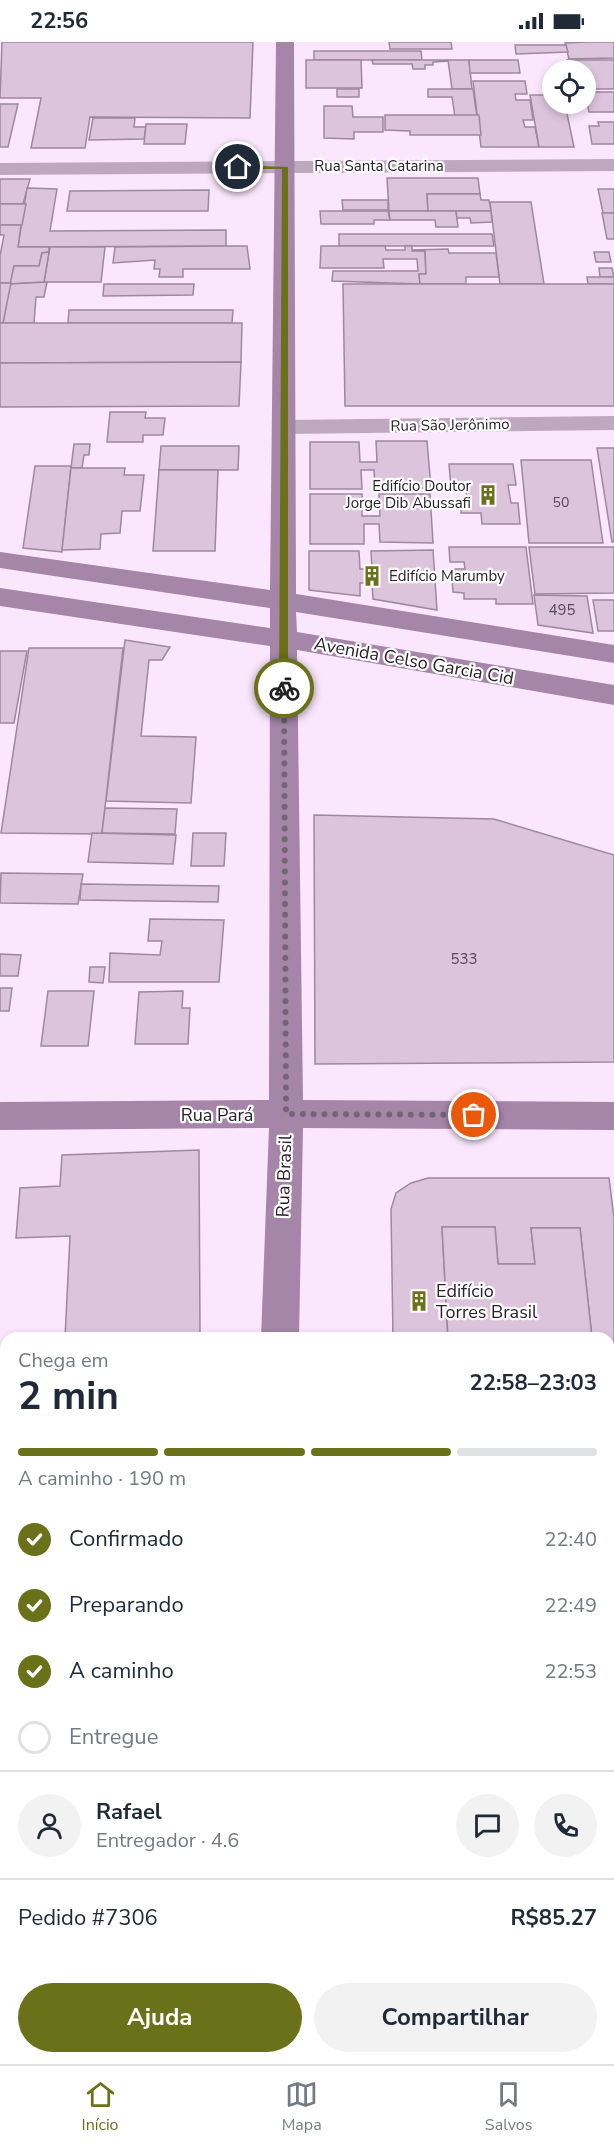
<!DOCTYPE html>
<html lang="pt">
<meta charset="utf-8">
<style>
body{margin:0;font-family:"Nunito Sans",sans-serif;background:#f2f2f3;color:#1f2937;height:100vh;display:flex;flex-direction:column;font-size:22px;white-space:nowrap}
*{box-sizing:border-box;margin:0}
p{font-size:20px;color:#747a83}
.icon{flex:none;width:33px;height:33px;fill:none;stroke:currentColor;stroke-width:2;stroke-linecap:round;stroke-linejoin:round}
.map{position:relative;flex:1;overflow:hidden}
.panel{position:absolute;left:0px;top:1290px;width:615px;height:732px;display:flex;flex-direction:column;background:#fff;border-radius:18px 18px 0 0;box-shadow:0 3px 9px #0003}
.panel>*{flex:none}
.buttons{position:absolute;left:542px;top:18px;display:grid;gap:12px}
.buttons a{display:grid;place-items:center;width:54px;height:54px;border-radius:50%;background:#fff;box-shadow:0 3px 9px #0003;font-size:30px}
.pin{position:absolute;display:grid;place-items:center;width:51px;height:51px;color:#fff;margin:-26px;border:3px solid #fff;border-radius:50%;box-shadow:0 2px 6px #0007}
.courier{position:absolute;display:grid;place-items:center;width:60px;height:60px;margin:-30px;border:4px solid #6a7118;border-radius:50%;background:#fff;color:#222;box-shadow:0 2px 8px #0007}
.overview em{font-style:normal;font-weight:700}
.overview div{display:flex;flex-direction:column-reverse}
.overview{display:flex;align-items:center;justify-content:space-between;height:102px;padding:0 18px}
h1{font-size:39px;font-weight:700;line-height:45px}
.bar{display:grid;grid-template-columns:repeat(4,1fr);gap:9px 6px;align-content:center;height:72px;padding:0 18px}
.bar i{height:8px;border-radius:4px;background:#e0e1e3}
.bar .on{background:#6a7118}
.bar p{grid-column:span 4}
.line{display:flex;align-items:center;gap:15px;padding:0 18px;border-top:2px solid #e0e1e3}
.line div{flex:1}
.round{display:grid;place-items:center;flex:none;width:63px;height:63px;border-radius:32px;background:#f2f2f3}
ol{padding:0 18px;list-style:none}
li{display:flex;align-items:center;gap:18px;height:66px}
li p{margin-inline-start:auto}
li .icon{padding:6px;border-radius:50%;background:#6a7118;color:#fff;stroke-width:4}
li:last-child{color:#747a83}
li i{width:33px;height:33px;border:3px solid #e0e1e3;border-radius:50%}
.button{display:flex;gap:12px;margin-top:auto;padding:12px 18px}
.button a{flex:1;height:69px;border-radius:36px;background:#6a7118;color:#fff;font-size:24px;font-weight:700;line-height:69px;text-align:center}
.button a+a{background:#f2f2f3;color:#1f2937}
.status{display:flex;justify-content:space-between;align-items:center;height:42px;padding:0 30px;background:#fff;direction:ltr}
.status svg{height:16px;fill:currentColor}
.menu{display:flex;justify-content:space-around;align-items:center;height:84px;border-top:2px solid #e0e1e3;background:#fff;font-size:16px;color:#747a83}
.menu a{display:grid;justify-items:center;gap:3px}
.menu .on{color:#6a7118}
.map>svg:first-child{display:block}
.building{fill:#dcc4dd;stroke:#9e879f;stroke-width:1.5}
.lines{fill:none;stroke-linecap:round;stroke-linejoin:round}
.street{fill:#bea8bf;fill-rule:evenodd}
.secondary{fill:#a585a8;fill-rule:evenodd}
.route{fill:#6a7118}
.done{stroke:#726674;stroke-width:6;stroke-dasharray:0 10.8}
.labels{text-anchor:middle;stroke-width:4.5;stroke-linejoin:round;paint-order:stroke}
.far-number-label{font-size:14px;fill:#564a57}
.far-street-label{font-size:15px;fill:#29212a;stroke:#fff}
.far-poi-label{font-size:15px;fill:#29212a;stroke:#fff;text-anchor:end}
.number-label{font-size:15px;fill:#564a57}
.street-label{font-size:18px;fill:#29212a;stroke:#fff}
.poi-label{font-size:18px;fill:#29212a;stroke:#fff;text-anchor:start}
</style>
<div class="status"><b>22:56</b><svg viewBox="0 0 49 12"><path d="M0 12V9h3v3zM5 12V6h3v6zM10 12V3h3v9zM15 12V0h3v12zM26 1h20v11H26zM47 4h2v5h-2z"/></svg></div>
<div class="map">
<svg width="614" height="2022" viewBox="0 0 614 2022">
<rect width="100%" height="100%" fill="#fbe7fd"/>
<g class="building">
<polygon points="2,0 253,0 250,76 90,75 85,106 31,106 41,56 0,56"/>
<polygon points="389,0 451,0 452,7 390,7"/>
<polygon points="588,0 614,0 614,16 569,17 565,1"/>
<polygon points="515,3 566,3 568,10 516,12"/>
<polygon points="314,9 421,9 422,18 314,18"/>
<polygon points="306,18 361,18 362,46 306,46"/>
<polygon points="372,18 448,18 449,19 433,20 433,23 425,23 425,27 413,27 412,22 373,22"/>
<polygon points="448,18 469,18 472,47 452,47"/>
<polygon points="469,18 518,18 520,31 470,31"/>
<polygon points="567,18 614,18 614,47 585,47 585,28 570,28"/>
<polygon points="473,39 525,39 527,52 515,52 516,58 530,58 533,78 523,78 525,85 535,85 539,105 481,105"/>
<rect x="337" y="47" width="22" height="8"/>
<polygon points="428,47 473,47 477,75 455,75 452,55 428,55"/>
<polygon points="585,50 614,50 614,70 589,70"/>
<polygon points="530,53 552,53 552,62 565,62 574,105 539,105"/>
<polygon points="0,62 18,62 8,105 0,105"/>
<polygon points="324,64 352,64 353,75 383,75 383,90 354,90 354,97 324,96"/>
<polygon points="385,73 479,73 481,93 410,93 410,89 385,88"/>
<polygon points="93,76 135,76 134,85 146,85 144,97 89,98"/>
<polygon points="598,80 614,80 614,102 592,102 589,84 599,84"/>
<polygon points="146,82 187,82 185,102 144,102"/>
<polygon points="387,136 478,136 480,152 427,152 428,169 389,169"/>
<polygon points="0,137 30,137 23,162 0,162"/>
<polygon points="27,146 57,147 50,189 226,188 226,204 18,205"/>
<polygon points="598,147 614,147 614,171 603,171"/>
<polygon points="209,148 208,169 67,169 70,149"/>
<polygon points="427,152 480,152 481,158 489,158 491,169 428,169"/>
<polygon points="342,158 388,158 388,168 343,168"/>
<polygon points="490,160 531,160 544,242 500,242"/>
<polygon points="0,162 26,162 22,183 0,183"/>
<polygon points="320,169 388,169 390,178 374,178 374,182 321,182"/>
<polygon points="389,169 456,169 458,185 436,185 435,178 390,178"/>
<polygon points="456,169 491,169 492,180 471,181 470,176 457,176"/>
<polygon points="602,171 614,171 614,197 607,197"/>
<polygon points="0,183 21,183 18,205 49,205 49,210 42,211 39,224 14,224 11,241 0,241 0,214 4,193 0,193"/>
<polygon points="339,192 492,192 494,204 339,204"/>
<polygon points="226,204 247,204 250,227 183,227 183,235 159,235 160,227 154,227 155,218 113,221 115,205"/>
<polygon points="321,204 385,204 386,208 405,208 405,204 412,204 412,209 425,209 426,232 419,232 420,242 332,239 333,229 418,229 417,217 383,217 384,226 320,226"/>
<polygon points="50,205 105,205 101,240 44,240"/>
<polygon points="448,207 449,211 496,211 499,235 466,235 466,242 420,242 419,232 426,232 425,209 412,208"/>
<polygon points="49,210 44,240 10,242 14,224 39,224 42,211"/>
<polygon points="594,210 609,210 611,220 596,220"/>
<polygon points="599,226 612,226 614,235 600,235"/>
<polygon points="587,235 614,235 614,242 588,242"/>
<polygon points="47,240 44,255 36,255 34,281 3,281 10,242"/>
<polygon points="0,241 11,241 3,281 0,281"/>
<polygon points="104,242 194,242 193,253 103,254"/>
<polygon points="343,242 614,242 614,364 345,364"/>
<polygon points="69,268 233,268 232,281 68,281"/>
<polygon points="0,281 242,281 241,320 0,321"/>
<polygon points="241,320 239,364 0,365 0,321"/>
<polygon points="110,370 146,370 145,376 165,376 163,393 143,393 143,400 107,400"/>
<polygon points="376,399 427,399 431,446 375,446 374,428 361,428 362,447 310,447 310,400 359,400 360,420 377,420"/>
<polygon points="74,402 90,402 89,413 84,413 82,426 71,426"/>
<polygon points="161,404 239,404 238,428 159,428"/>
<polygon points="597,406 614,406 614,500 612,500"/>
<polygon points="521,418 591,418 603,501 529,501"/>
<polygon points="449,422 513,422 516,443 508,443 511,461 518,461 520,482 482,482 481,471 461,471 460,459 467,459 466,446 451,446"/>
<polygon points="35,424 71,424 62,510 23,506"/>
<polygon points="71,426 125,426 124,433 144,433 140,469 122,469 120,491 101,492 100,507 62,508"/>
<polygon points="159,428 218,428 215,509 153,509"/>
<polygon points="310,452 362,452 362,474 380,474 379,452 430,452 433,501 380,500 379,482 364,482 364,502 310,502"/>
<polygon points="449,505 526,505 533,562 496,562 496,557 464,557 464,551 453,550 451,527 465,527 464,520 450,520"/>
<polygon points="529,505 614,505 614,551 535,552"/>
<polygon points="433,508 437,568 373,557 372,541 360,541 360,554 309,548 309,509 359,509 360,527 372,527 371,509"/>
<polygon points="534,553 587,554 593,591 538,583"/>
<polygon points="593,558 614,558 614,589 598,589"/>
<polygon points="125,598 170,605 162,618 149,618 141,694 196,695 191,761 106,759"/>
<polygon points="29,606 123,606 102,792 1,791"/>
<polygon points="0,609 27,609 14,681 0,681"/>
<polygon points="105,766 177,767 175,792 102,791"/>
<polygon points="314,773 494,777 614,813 614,1020 315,1022"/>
<polygon points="92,791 176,793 173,822 88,820"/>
<polygon points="193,791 226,791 224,824 191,824"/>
<polygon points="1,831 83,832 78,862 0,861"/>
<polygon points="81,842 219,844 218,860 80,858"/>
<polygon points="150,877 224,878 219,940 109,940 110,911 160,913 162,899 148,899"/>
<polygon points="0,912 21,913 18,934 0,934"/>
<polygon points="90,925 105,925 103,941 89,940"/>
<polygon points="0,946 12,946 9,969 0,969"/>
<polygon points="48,949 94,949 88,1004 41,1004"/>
<polygon points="183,949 182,966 190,966 188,1002 135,1002 139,950"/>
<polygon points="199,1108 200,1295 65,1296 70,1194 16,1196 20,1146 60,1144 62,1113"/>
<polygon points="428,1136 609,1136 614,1176 614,1451 609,1406 609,1296 592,1296 580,1186 531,1186 535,1222 498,1222 495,1185 442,1185 448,1296 393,1296 391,1167 396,1151 411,1141"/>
<polygon points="442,1185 495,1185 498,1222 535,1222 531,1186 580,1186 592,1296 448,1296"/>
<polygon points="609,1406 614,1451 614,1586 609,1586"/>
<rect x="0" y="1429" width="6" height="111"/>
<rect x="609" y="1586" width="5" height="40"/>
<rect x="609" y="1626" width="5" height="228"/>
<rect x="0" y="1713" width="6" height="106"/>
<polygon points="0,1845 6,1845 6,1980 0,1979"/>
<rect x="609" y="1854" width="5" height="78"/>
</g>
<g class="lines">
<g class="street">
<polygon points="614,117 614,129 0,133 0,121"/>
<polygon points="614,374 614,388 285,392 276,390 273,385 276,380 285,378"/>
</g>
<g class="secondary">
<polygon points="276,0 294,0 296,552 614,603 614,621 296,570 297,590 614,643 614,663 297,608 303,1058 614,1060 614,1088 303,1086 299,1296 261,1296 269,1086 0,1088 0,1060 269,1058 270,604 0,564 0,546 270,586 270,566 0,526 0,510 270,548"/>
<polygon points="235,2016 283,2016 282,2022 234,2022"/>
</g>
</g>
<polygon class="route" points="238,123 288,125 288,646 284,648 279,646 282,127 235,127"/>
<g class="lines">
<polyline class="done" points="284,646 286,1072 474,1073"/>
</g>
<defs>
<g id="building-bare" transform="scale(1.62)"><path d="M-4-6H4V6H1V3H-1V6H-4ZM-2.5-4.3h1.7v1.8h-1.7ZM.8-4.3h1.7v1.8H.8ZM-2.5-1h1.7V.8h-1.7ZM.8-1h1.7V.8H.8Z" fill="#6a7118" stroke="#fff" stroke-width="2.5" paint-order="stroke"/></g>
</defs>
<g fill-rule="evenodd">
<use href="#building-bare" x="488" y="453"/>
<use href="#building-bare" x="372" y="534"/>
<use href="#building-bare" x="419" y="1259"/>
</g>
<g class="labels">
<g class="far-number-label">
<text x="561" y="465">50</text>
</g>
<g class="far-street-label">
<text x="379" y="129">Rua Santa Catarina</text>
<text transform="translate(450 383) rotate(-1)" y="5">Rua São Jerônimo</text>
</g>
<g class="far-poi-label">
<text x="471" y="449">Edifício Doutor<tspan x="471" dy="17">Jorge Dib Abussafi</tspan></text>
<text x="389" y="539" text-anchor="start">Edifício Marumby</text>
</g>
<g class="number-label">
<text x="562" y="573">495</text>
<text x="464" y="922">533</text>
</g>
<g class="street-label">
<text transform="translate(414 619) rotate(10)" y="6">Avenida Celso Garcia Cid</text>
<text x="217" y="1079">Rua Pará</text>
<text transform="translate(284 1134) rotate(-88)" y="6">Rua Brasil</text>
</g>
<g class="poi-label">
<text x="436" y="1255">Edifício<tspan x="436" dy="21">Torres Brasil</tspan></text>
</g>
</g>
</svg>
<div class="buttons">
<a><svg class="icon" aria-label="locate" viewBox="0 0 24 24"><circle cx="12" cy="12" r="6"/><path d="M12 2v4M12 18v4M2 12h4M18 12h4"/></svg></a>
</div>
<div class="pin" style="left:474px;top:1073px;background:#ea580c"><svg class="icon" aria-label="bag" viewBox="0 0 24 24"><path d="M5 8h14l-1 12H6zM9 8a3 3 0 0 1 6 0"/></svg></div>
<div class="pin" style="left:238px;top:125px;background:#1f2937"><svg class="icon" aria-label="home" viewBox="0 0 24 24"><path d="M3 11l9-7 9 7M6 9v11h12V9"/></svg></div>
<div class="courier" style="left:284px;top:646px"><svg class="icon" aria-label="bike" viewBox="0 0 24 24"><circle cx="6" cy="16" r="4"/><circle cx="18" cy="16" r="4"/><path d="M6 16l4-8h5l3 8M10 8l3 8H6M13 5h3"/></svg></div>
<section class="panel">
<div class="overview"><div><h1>2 min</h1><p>Chega em</p></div><em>22:58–23:03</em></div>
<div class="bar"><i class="on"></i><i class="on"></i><i class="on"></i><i></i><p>A caminho · 190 m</p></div>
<ol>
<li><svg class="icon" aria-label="check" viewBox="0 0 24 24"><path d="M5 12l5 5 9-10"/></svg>Confirmado<p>22:40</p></li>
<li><svg class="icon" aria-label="check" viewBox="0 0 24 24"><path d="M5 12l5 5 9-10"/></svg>Preparando<p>22:49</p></li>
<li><svg class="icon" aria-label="check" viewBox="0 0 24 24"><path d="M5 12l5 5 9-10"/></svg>A caminho<p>22:53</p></li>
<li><i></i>Entregue</li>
</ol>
<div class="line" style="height:108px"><a class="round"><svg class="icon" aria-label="person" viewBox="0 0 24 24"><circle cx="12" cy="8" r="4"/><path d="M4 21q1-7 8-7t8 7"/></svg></a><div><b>Rafael</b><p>Entregador · 4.6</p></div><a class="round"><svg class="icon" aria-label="chat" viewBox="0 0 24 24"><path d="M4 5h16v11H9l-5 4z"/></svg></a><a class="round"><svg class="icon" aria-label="phone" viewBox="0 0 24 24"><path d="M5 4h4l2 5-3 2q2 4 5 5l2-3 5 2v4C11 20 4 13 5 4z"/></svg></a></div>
<div class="line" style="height:78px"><div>Pedido #7306</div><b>R$85.27</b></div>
<div class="button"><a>Ajuda</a><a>Compartilhar</a></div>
</section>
</div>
<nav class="menu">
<a class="on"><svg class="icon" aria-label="home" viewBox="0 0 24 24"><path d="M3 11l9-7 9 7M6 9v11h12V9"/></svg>Início</a>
<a><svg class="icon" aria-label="map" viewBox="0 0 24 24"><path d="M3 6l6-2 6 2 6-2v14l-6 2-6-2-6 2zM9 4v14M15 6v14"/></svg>Mapa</a>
<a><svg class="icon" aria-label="saved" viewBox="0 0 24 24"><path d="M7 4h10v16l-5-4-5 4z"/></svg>Salvos</a>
</nav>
